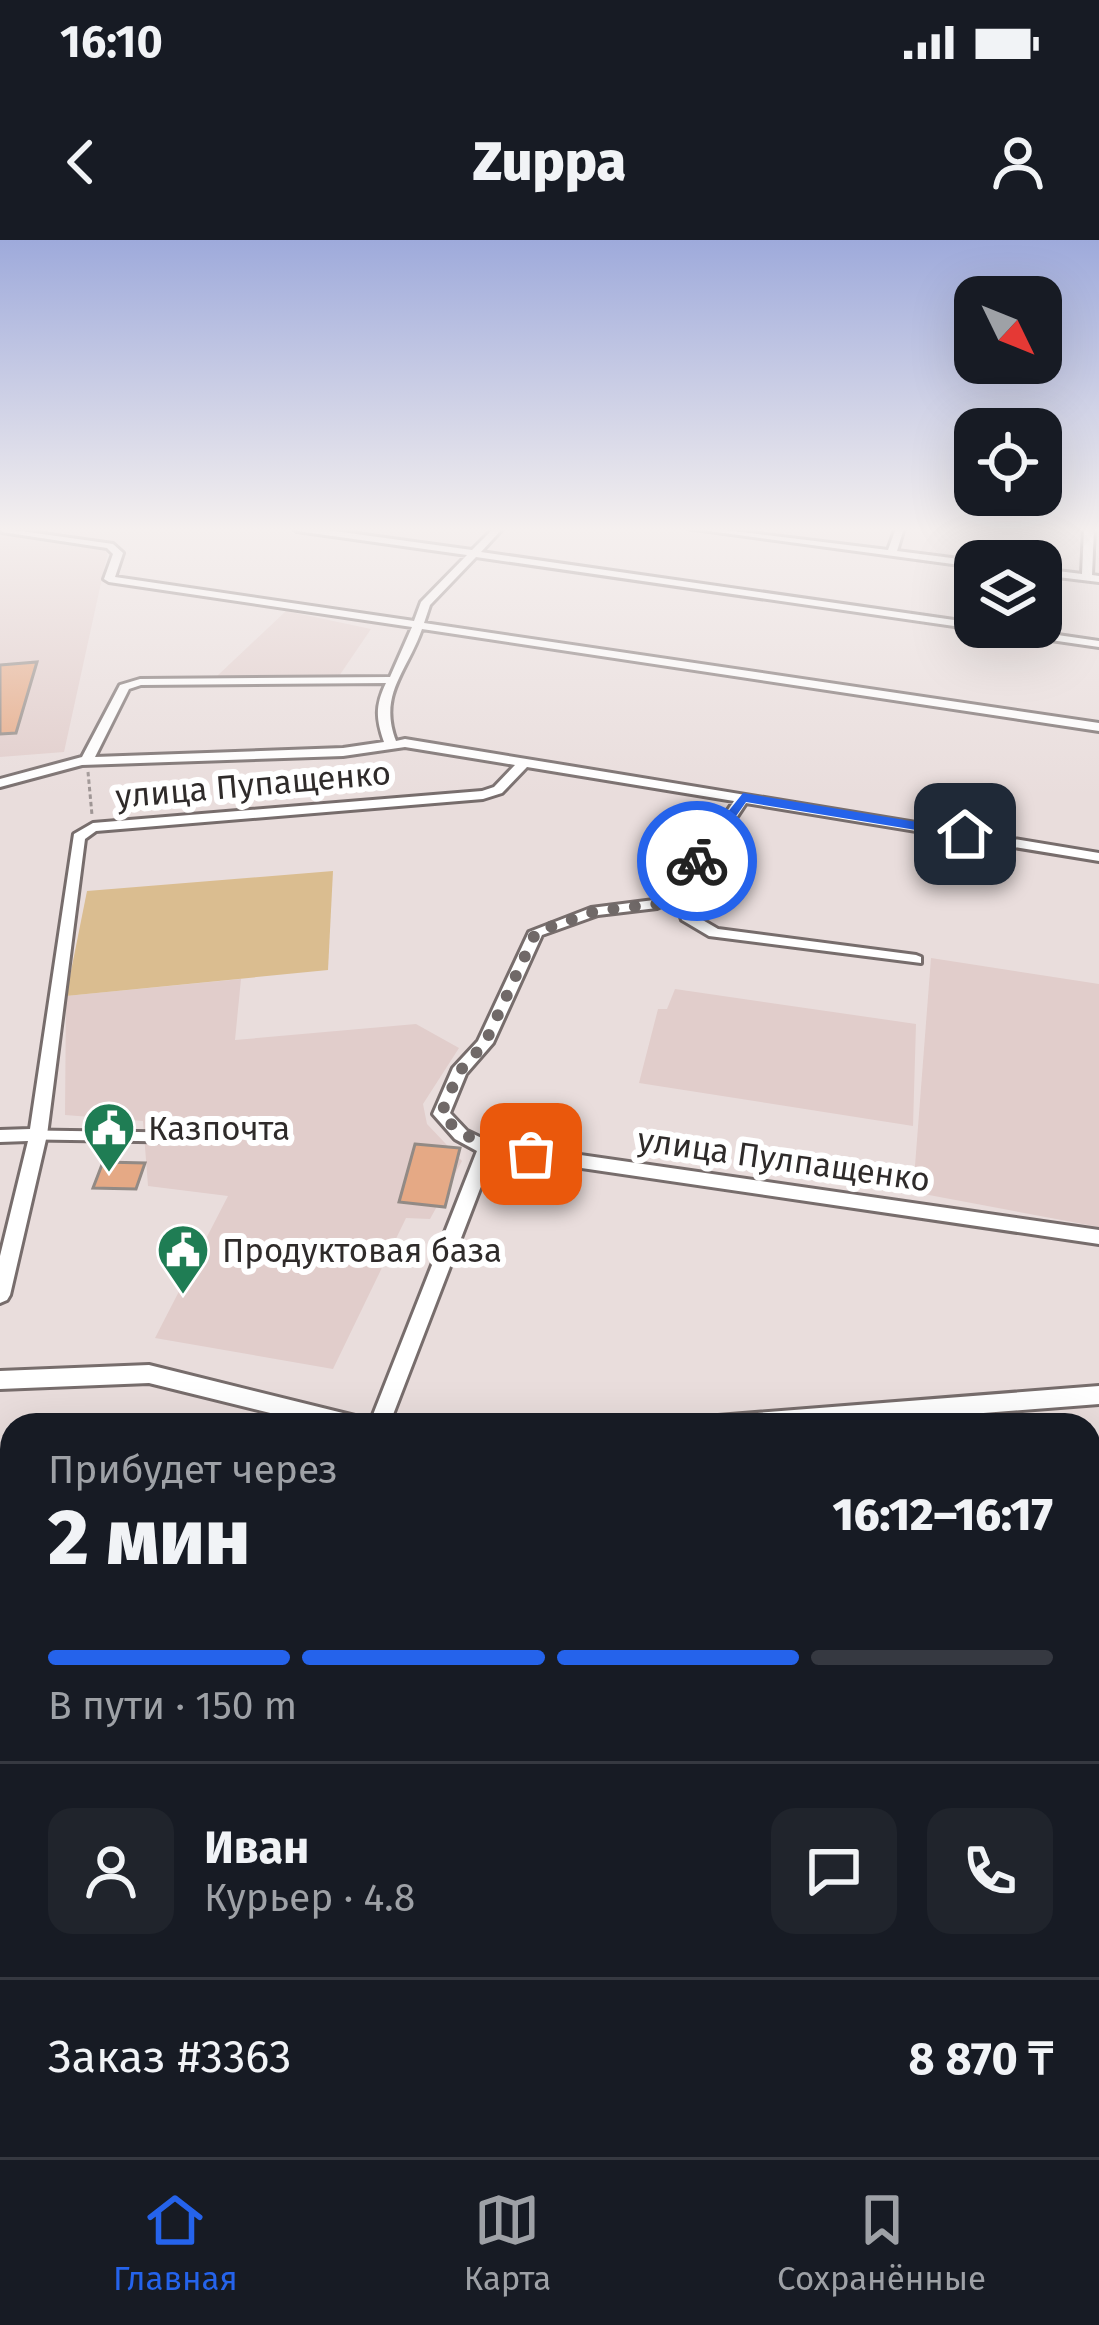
<!DOCTYPE html>
<html lang="ru">
<meta charset="utf-8">
<style>
body{margin:0;font-family:"Fira Sans",sans-serif;background:#20242c;color:#f1f3f6;height:100vh;display:flex;flex-direction:column;font-size:45px;white-space:nowrap}
*{box-sizing:border-box;margin:0}
p{font-size:39px;color:#9ea1a6}
.icon{flex:none;width:66px;height:66px;fill:none;stroke:currentColor;stroke-width:2;stroke-linecap:round;stroke-linejoin:round}
.map{position:relative;flex:1;overflow:hidden}
.side{position:absolute;left:0px;top:1173px;width:1101px;height:744px;display:flex;flex-direction:column;background:#171b24;border-radius:36px 36px 0 0;box-shadow:0 12px 48px #0002}
.side>*{flex:none}
.needle{width:78px;rotate:133deg}
.tools{position:absolute;left:954px;top:36px;display:grid;gap:24px}
.tools a{display:grid;place-items:center;width:108px;height:108px;border-radius:24px;background:#171b24;box-shadow:0 12px 48px #0002;font-size:60px}
.pin{position:absolute;display:grid;place-items:center;width:102px;height:102px;color:#fff;margin:-51px;border-radius:24px;box-shadow:0 6px 18px #0006}
.courier{position:absolute;display:grid;place-items:center;width:120px;height:120px;margin:-60px;border:9px solid #2563eb;border-radius:50%;background:#fff;color:#222;box-shadow:0 3px 15px #0007}
.summary em{font-style:normal;font-weight:800}
.summary div{display:flex;flex-direction:column-reverse}
.summary{display:flex;align-items:center;justify-content:space-between;height:204px;padding:0 48px}
h1{font-size:78px;font-weight:800;line-height:90px}
.bar{display:grid;grid-template-columns:repeat(4,1fr);gap:18px 12px;align-content:center;height:144px;padding:0 48px}
.bar i{height:15px;border-radius:9px;background:#363941}
.bar .current{background:#2563eb}
.bar p{grid-column:span 4}
.line{display:flex;align-items:center;gap:30px;padding:0 48px;border-top:3px solid #363941}
.line div{flex:1}
.round{display:grid;place-items:center;flex:none;width:126px;height:126px;border-radius:24px;background:#20242c}
.status{display:flex;justify-content:space-between;align-items:center;height:84px;padding:0 60px;background:#171b24;direction:ltr}
.status svg{height:33px;fill:currentColor}
header{display:flex;justify-content:space-between;align-items:center;height:156px;padding:0 48px;background:#171b24;font-size:54px;font-weight:800}
.tab-bar{display:flex;justify-content:space-around;align-items:center;height:168px;border-top:3px solid #363941;background:#171b24;font-size:33px;color:#9ea1a6}
.tab-bar a{display:grid;justify-items:center;gap:6px}
.tab-bar .current{color:#2563eb}
.map>svg:first-child{display:block}
.built{fill:#e1cdcb}
.green{fill:#dabd90}
.building{fill:#e5a985;stroke:#928a85;stroke-width:3}
.lines{fill:none;stroke-linecap:round;stroke-linejoin:round}
.lane-casing{stroke:#776d6c;stroke-width:15}
.street-casing{stroke:#776d6c;stroke-width:6}
.secondary-casing{stroke:#776d6c;stroke-width:6}
.path{stroke:#9e9594;stroke-width:3;stroke-dasharray:4.5 3;stroke-linecap:butt}
.lane{stroke:#fff;stroke-width:9}
.street{fill:#fff;fill-rule:evenodd}
.secondary{fill:#fee6ee;fill-rule:evenodd}
.route{fill:#2563eb}
.done{stroke:#706968;stroke-width:12;stroke-dasharray:0 21.6}
.labels{text-anchor:middle;stroke-width:12;stroke-linejoin:round;paint-order:stroke}
.street-label{font-size:33px;fill:#2f2b2a;stroke:#fff}
.poi-label{font-size:33px;fill:#2f2b2a;stroke:#fff;text-anchor:start}
</style>
<div class="status"><b>16:10</b><svg viewBox="0 0 49 12"><path d="M0 12V9h3v3zM5 12V6h3v6zM10 12V3h3v9zM15 12V0h3v12zM26 1h20v11H26zM47 4h2v5h-2z"/></svg></div>
<header><svg class="icon" aria-label="back" viewBox="0 0 24 24"><path d="M15 5l-7 7 7 7"/></svg>Zuppa<svg class="icon" aria-label="person" viewBox="0 0 24 24"><circle cx="12" cy="8" r="4"/><path d="M4 21q1-7 8-7t8 7"/></svg></header>
<div class="map">
<svg width="1099" height="1917" viewBox="0 0 1099 1917">
<rect width="100%" height="100%" fill="#e9dddc"/>
<g class="built">
<polygon points="0,292 108,311 64,512 0,517"/>
<polygon points="286,371 371,389 337,439 216,437"/>
<polygon points="931,718 1099,744 1099,987 913,952"/>
<polygon points="241,739 235,800 416,784 459,808 423,864 427,884 462,921 430,979 406,978 333,1129 155,1098 228,956 148,946 143,881 65,875 66,756"/>
<polygon points="675,749 916,784 913,886 639,843 658,769 667,769"/>
</g>
<polygon class="green" points="333,631 328,730 66,756 87,651"/>
<g class="building">
<polygon points="37,422 16,493 0,494 0,425"/>
<polygon points="415,904 460,908 445,967 399,962"/>
<polygon points="103,922 145,923 136,949 93,948"/>
</g>
<g class="lines">
<g class="lane-casing">
<polyline id="lane" points="38,895 170,897"/>
</g>
<g class="street-casing">
<g id="street">
<path d="M 0,288 L 113,304 L 123,313 L 115,337 L 414,381 L 421,362 L 467,315 L 297,291 L 293,288 L 313,288 L 472,310 L 494,288 L 503,288 L 481,312 L 975,383 L 975,387 L 1003,387 L 1099,401 L 1099,407 L 476,317 L 430,365 L 424,383 L 1099,483 L 1099,491 L 422,389 C 407,432 378,454 396,501 L 405,499 L 1099,613 L 1099,621 L 746,563 L 687,652 L 694,675 L 718,689 L 916,715 L 921,717 L 921,723 L 709,696 L 682,680 L 675,660 L 657,668 L 598,675 L 542,695 L 493,803 L 466,834 L 450,873 L 467,891 L 490,902 L 1099,990 L 1099,1004 L 493,915 L 389,1185 L 369,1185 L 477,911 L 455,899 L 433,874 L 453,828 L 478,801 L 529,692 L 591,668 L 654,660 L 675,649 L 734,561 L 527,527 L 502,553 L 483,559 L 96,591 L 85,599 L 47,895 L 10,1055 L 7,1060 L 0,1063 L 0,1016 L 28,901 L 0,902 L 0,890 L 30,889 L 74,594 L 93,583 L 482,551 L 494,547 L 515,525 L 405,507 L 343,516 L 82,525 L 0,547 L 0,539 L 82,517 L 120,445 L 140,439 L 390,437 L 412,387 L 109,342 L 104,339 L 113,314 L 107,308 L 2,292 ZM 386,443 C 375,466 376,479 384,502 L 343,508 L 95,517 L 129,449 L 141,445 Z"/>
<polygon points="687,288 710,288 888,310 896,288 904,288 897,311 975,321 975,327"/>
<polygon points="1084,288 1094,288 1092,335 1099,336 1099,342 1041,335 1041,329 1082,334"/>
<polygon points="149,1125 355,1176 362,1179 365,1185 319,1185 149,1143 0,1149 0,1131"/>
<polygon points="1099,1146 1099,1164 832,1185 708,1185 711,1179 718,1176"/>
</g>
</g>
<g class="secondary-casing">
<g id="secondary">
<polygon points="1099,1677 1099,1719 1089,1720 1089,1678"/>
<polygon points="12,1872 12,1905 31,1905 28,1911 0,1917 0,1874"/>
</g>
</g>
<polyline class="path" points="88,532 92,575"/>
<use href="#lane" class="lane"/>
<use href="#street" class="street"/>
<use href="#secondary" class="secondary"/>
</g>
<linearGradient id="sky" x2="0" y2="1"><stop stop-color="#9eaadb"/><stop offset="0.52" stop-color="#f5f0ef"/><stop offset="1" stop-color="#f5f0ef" stop-opacity="0"/></linearGradient>
<rect width="1099" height="556" fill="url(#sky)"/>
<polygon class="route" points="743,553 965,590 973,594 965,598 746,562 702,624 691,624 691,618"/>
<g class="lines">
<path class="done" d="M 531,914 C 492,908 468,903 441,874 L 459,832 L 485,803 L 536,692 L 596,671 L 657,664 L 680,652 L 697,621"/>
</g>
<defs>
<g id="civic-pin" transform="scale(2.7)"><path d="M0 17L-7.5 6A9.5 9.5 0 1 1 7.5 6Z" fill="#1f7d54" stroke="#fff"/><path d="M-.6-6.5H3V-4.5H.6V-3L4-1V1h2V6H-6V1h2V-1L-.6-3ZM-1.2 2.5V6h2.4V2.5Z" fill="#fff"/></g>
</defs>
<g fill-rule="evenodd">
<use href="#civic-pin" x="109" y="888"/>
<use href="#civic-pin" x="183" y="1010"/>
</g>
<g class="labels">
<g class="street-label">
<text transform="translate(253 544) rotate(-5)" y="12">улица Пупащенко</text>
<text transform="translate(784 919) rotate(8)" y="12">улица Пулпащенко</text>
</g>
<g class="poi-label">
<text x="148" y="900">Казпочта</text>
<text x="222" y="1022">Продуктовая база</text>
</g>
</g>
</svg>
<div class="tools">
<a><svg class="needle" viewBox="-14 -14 28 28"><path d="M0-13l5 13h-10z" fill="#e53935"/><path d="M0 13l5-13h-10z" fill="#9ea1a6"/></svg></a>
<a><svg class="icon" aria-label="locate" viewBox="0 0 24 24"><circle cx="12" cy="12" r="6"/><path d="M12 2v4M12 18v4M2 12h4M18 12h4"/></svg></a>
<a><svg class="icon" aria-label="layers" viewBox="0 0 24 24"><path d="M12 4l9 5-9 5-9-5zM3 14l9 5 9-5"/></svg></a>
</div>
<div class="pin" style="left:531px;top:914px;background:#ea580c"><svg class="icon" aria-label="bag" viewBox="0 0 24 24"><path d="M5 8h14l-1 12H6zM9 8a3 3 0 0 1 6 0"/></svg></div>
<div class="pin" style="left:965px;top:594px;background:#1f2937"><svg class="icon" aria-label="home" viewBox="0 0 24 24"><path d="M3 11l9-7 9 7M6 9v11h12V9"/></svg></div>
<div class="courier" style="left:697px;top:621px"><svg class="icon" aria-label="bike" viewBox="0 0 24 24"><circle cx="6" cy="16" r="4"/><circle cx="18" cy="16" r="4"/><path d="M6 16l4-8h5l3 8M10 8l3 8H6M13 5h3"/></svg></div>
<section class="side">
<div class="summary"><div><h1>2 мин</h1><p>Прибудет через</p></div><em>16:12–16:17</em></div>
<div class="bar"><i class="current"></i><i class="current"></i><i class="current"></i><i></i><p>В пути · 150 m</p></div>
<div class="line" style="height:216px"><a class="round"><svg class="icon" aria-label="person" viewBox="0 0 24 24"><circle cx="12" cy="8" r="4"/><path d="M4 21q1-7 8-7t8 7"/></svg></a><div><b>Иван</b><p>Курьер · 4.8</p></div><a class="round"><svg class="icon" aria-label="chat" viewBox="0 0 24 24"><path d="M4 5h16v11H9l-5 4z"/></svg></a><a class="round"><svg class="icon" aria-label="phone" viewBox="0 0 24 24"><path d="M5 4h4l2 5-3 2q2 4 5 5l2-3 5 2v4C11 20 4 13 5 4z"/></svg></a></div>
<div class="line" style="height:156px"><div>Заказ #3363</div><b>8 870 ₸</b></div>
</section>
</div>
<nav class="tab-bar">
<a class="current"><svg class="icon" aria-label="home" viewBox="0 0 24 24"><path d="M3 11l9-7 9 7M6 9v11h12V9"/></svg>Главная</a>
<a><svg class="icon" aria-label="map" viewBox="0 0 24 24"><path d="M3 6l6-2 6 2 6-2v14l-6 2-6-2-6 2zM9 4v14M15 6v14"/></svg>Карта</a>
<a><svg class="icon" aria-label="saved" viewBox="0 0 24 24"><path d="M7 4h10v16l-5-4-5 4z"/></svg>Сохранённые</a>
</nav>
